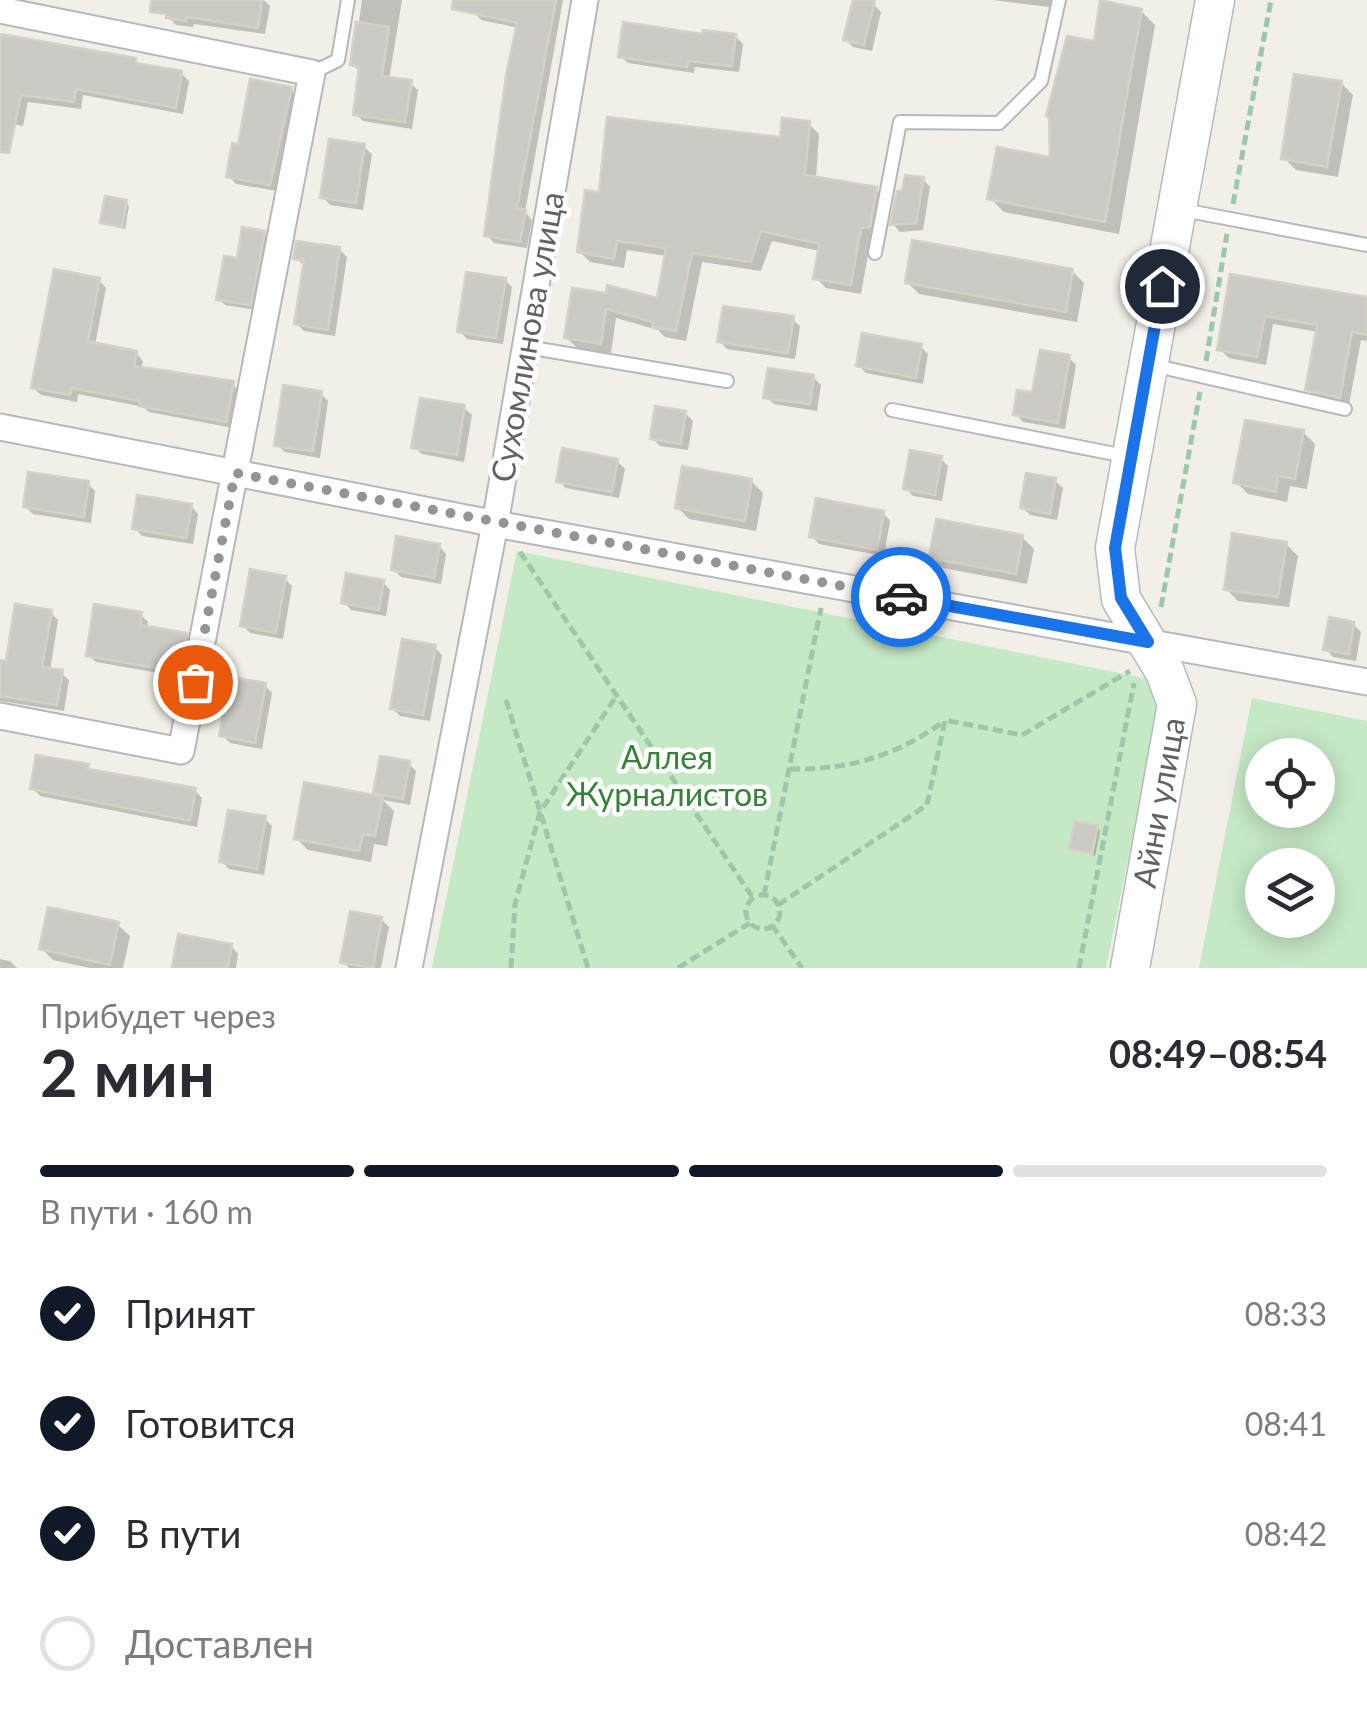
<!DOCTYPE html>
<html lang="ru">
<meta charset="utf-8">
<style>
body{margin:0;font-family:Lato,sans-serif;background:#f2f2f3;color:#2b2b33;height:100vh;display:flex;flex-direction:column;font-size:38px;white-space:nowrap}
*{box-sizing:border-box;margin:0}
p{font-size:32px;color:#7c7c81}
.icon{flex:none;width:55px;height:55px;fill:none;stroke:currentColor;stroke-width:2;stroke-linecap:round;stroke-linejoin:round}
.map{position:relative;height:968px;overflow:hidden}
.drawer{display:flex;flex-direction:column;background:#fff;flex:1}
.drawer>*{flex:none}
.fabs{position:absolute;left:1245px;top:738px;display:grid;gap:20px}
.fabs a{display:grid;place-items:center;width:90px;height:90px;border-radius:50%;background:#fff;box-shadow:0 5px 25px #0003;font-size:50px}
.pin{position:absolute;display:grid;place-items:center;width:85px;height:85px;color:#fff;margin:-42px;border:5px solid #fff;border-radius:50%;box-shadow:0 2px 10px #0007}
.courier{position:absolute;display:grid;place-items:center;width:100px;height:100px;margin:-50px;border:8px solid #1a73e8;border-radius:50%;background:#fff;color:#222;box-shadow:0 2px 12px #0007}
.head em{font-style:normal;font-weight:700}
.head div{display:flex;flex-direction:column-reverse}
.head{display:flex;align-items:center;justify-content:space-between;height:170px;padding:0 40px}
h1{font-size:65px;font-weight:700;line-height:75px}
.bar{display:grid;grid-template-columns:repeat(4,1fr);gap:15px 10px;align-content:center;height:120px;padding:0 40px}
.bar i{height:12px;border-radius:8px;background:#e1e1e2}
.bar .current{background:#111827}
.bar p{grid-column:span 4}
ol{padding:0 40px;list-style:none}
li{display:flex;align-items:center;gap:30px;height:110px}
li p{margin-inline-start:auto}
li .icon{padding:10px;border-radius:50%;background:#111827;color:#fff;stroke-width:4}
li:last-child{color:#7c7c81}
li i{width:55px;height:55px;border:5px solid #e1e1e2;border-radius:50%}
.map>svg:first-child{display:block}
.green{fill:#c5e8c5;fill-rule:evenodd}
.shadow{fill:#0003}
.building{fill:#cccac5;stroke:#d6d1c6;stroke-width:2.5}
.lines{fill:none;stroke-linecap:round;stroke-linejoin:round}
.lane-casing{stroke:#b5b8bc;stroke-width:16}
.street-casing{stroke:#b5b8bc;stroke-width:29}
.secondary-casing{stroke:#b6babf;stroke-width:41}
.path{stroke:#9cc7a9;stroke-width:5;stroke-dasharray:10 5;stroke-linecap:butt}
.lane{stroke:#fff;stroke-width:12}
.street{stroke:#fff;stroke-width:25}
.secondary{stroke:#fff;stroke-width:38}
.done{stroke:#929495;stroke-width:10;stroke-dasharray:0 18}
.route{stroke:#1a73e8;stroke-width:12}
.labels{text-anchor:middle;stroke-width:9;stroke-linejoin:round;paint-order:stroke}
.street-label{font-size:32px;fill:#5f6368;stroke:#fff}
.park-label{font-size:32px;fill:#348238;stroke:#fff}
</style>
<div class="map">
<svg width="1367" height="968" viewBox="0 0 1367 968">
<rect width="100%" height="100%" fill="#f1efe8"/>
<g class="green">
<polygon points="517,551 1164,682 1106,968 432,968"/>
<path d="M 1252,698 L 1367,721 L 1367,968 L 1199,968 ZM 1262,755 L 1318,755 L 1318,810 L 1262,810 ZM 1262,865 L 1318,865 L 1318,920 L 1262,920 Z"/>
</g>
<g class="shadow">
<polygon points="171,0 264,0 270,6 265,34 194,24 193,27 176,25 168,17"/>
<polygon points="362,0 402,0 389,80 410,83 418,90 412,129 363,121 356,114 361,73 353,65"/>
<polygon points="476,0 563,0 525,212 532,220 527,248 494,243 487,235 519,28 481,20 474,12"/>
<polygon points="855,0 873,4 881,12 872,51 853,47 846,39"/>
<polygon points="992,0 1051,0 1050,7"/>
<polygon points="1141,11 1155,25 1119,234 1004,212 990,198 1053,160 1096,44"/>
<polygon points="735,36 743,44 739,72 695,67 694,73 628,63 620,56 705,37"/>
<polygon points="0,37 135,61 140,66 181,73 189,81 183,114 83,95 81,109 28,102 23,126 0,121"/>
<polygon points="1341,83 1353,95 1338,177 1296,170 1284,158"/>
<polygon points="291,89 299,97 277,191 236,184 229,176"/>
<polygon points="808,123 819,134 816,179 876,190 887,200 880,237 871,238 861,294 826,288 816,278 820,251 772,241 761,271 702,262 686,341 665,337 658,330 616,318 611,353 577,348 567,338 574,290 659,301 667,256 627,250 624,268 590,262 579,251 601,195 783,140"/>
<polygon points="364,147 372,154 363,210 330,205 323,197"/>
<polygon points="923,179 930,187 923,230 900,232 893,224"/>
<polygon points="126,203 129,206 125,229 106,225 103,222"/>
<polygon points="264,233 270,240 256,310 225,305 219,299 239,261"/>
<polygon points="339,249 347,257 335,336 304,331 297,324 305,266 295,258"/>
<polygon points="1072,271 1084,283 1077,322 919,294 907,282"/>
<polygon points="1232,277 1367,300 1367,341 1361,340 1349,405 1317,398 1308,389 1318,332 1273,324 1266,365 1229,358 1219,349"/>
<polygon points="99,280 106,288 95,345 136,353 143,361 141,370 232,384 240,391 233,428 149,412 144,407 78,394 77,402 41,395 33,388"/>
<polygon points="505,280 512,287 503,344 467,339 460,331"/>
<polygon points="792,319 800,326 795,359 727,349 720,342"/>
<polygon points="921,347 928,354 923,384 866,373 858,365"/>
<polygon points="1068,357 1076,365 1065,429 1023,422 1016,414"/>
<polygon points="813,377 821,385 817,411 774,404 766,397"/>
<polygon points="320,393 328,401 320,458 285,452 277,445"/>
<polygon points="464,408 472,415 464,462 422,454 414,447"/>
<polygon points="685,413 693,421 688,450 660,446 652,438"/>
<polygon points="1303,432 1315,444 1307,489 1290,486 1287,502 1248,494 1236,482"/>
<polygon points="940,458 948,466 942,501 913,496 906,488"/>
<polygon points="617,461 625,469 619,498 566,488 559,481"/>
<polygon points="751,481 763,493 756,531 689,519 677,507"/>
<polygon points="1055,481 1063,488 1057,520 1030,515 1023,508"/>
<polygon points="88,484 95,491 91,523 33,514 25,506"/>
<polygon points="191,506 198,514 193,544 142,536 135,528"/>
<polygon points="883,513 890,521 884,556 819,544 812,536"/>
<polygon points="1022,537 1034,549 1027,584 943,568 932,557"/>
<polygon points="1286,544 1298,556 1289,607 1238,601 1226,589"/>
<polygon points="439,546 446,554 441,584 401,577 393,569"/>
<polygon points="284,578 292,586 283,639 250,633 243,626"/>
<polygon points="383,582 390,590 386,616 351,610 344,602"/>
<polygon points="51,613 58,620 50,671 61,673 69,680 64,711 0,701 0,663 8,664"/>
<polygon points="140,614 148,622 147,629 186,635 194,642 187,678 96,662 89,655"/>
<polygon points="1353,624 1361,632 1356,661 1333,657 1326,649"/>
<polygon points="434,647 442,655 430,721 400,716 392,708"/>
<polygon points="265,686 272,693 262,749 230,743 222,735"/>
<polygon points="409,764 416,771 410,805 383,800 394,811 387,846 374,844 371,862 308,850 296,838 382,799 376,792"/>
<polygon points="87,767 93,772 194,790 202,798 197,827 40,796 33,788"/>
<polygon points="265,819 272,826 264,875 229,869 222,861"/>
<polygon points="1097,828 1100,831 1095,856 1072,848"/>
<polygon points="381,919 389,927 381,968 349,968 343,962"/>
<polygon points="118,925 130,936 123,968 90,968 53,960 41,948"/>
<polygon points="231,946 238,954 236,968 175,967"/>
<polygon points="0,959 10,961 17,968 0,968"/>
</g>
<g class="building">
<polygon points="151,0 262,0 258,28 187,17 186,21 166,18 166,14 150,12"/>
<polygon points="453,0 556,0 517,208 526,210 520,242 484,236 506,76 517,23 452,9"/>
<polygon points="853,0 875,0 864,45 843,40"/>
<polygon points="1100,0 1142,9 1105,222 987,199 997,147 1050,157 1049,117 1046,116 1067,36 1094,41"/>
<polygon points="356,22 389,27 382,76 412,80 405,122 353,115 359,67 350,65"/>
<polygon points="623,22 702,34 703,30 736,34 732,66 688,61 687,67 618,57"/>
<polygon points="0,34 136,58 136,63 182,71 176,108 76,89 74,102 21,95 9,153 0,152"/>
<polygon points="1294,74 1342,81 1327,167 1281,159"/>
<polygon points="250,79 292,87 270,185 226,177 232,143 238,144"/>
<polygon points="607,117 780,137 782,118 810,121 805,175 877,187 870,227 861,228 851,285 813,279 819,244 761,231 751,262 692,253 676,331 652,327 653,322 606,309 601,344 564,338 572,288 606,293 607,285 657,298 666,248 617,241 614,259 577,252 585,190 599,192"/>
<polygon points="329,139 365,144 356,203 320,198"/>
<polygon points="905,175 924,177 916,223 890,225 897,191 902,191"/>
<polygon points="105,196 127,200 122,227 100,223"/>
<polygon points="242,227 265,231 251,305 216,300 224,256 237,258"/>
<polygon points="912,240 1073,269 1066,312 905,283"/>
<polygon points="296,241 340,247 328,330 294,324 304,261 293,259"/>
<polygon points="54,269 100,278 88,341 137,351 134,366 234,381 226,422 139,406 140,401 71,388 70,395 31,388"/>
<polygon points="466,272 506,278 496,338 457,332"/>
<polygon points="1230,274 1367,297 1367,335 1352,332 1340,398 1305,390 1317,325 1265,316 1257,357 1217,350"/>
<polygon points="723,306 794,316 788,353 717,342"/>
<polygon points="862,333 922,344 916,378 856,366"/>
<polygon points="1040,350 1070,355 1058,423 1013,415 1017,390 1032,392"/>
<polygon points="768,368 814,375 810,404 763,398"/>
<polygon points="283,385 322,391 313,451 274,446"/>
<polygon points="420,398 465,405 457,455 411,448"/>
<polygon points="655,406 686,411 681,444 650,439"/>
<polygon points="1245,420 1304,430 1295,479 1278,476 1276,492 1233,483"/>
<polygon points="562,448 618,459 612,492 556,482"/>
<polygon points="910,450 942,456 935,495 903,489"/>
<polygon points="682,466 752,479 745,521 675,508"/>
<polygon points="28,472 89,481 84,517 23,507"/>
<polygon points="1026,473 1056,478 1050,514 1020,508"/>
<polygon points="137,495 192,504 186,538 132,529"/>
<polygon points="816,498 884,511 877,550 809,537"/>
<polygon points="936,519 1023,535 1016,574 929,558"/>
<polygon points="1232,533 1287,542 1278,597 1224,590"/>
<polygon points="396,536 440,544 434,578 391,570"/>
<polygon points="250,569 286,576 276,633 240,626"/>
<polygon points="346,573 384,580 379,610 341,603"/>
<polygon points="15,604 52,610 42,667 63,670 57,705 0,696 0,660 6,661"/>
<polygon points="94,604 142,612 140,625 187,633 180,672 86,656"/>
<polygon points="1329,617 1354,622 1349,654 1323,650"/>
<polygon points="402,639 436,645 423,715 390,709"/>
<polygon points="230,677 266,683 255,743 219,736"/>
<polygon points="36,755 89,764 88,769 196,788 190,821 30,789"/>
<polygon points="380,756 410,761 403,799 373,793"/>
<polygon points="304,782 383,797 375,836 363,834 359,851 294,839"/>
<polygon points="228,810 266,816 257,869 219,862"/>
<polygon points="1075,821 1098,825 1092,854 1069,849"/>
<polygon points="48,907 119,922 110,965 39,949"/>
<polygon points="350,911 382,917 373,968 340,963"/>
<polygon points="178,934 232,944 228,968 172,968"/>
</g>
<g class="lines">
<g class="lane-casing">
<g id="lane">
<polyline points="312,73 338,60 348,0"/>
<polyline points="1183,210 1367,245"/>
<polyline points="875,253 900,122 999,123 1041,81 1059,0"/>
<polyline points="527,347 727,381"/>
<polyline points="1152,365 1345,409"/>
<polyline points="892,410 1130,457"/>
</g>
</g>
<g class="street-casing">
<g id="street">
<polyline points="0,10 312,73 181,751 0,716"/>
<polyline points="0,427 512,527 1367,682"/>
<polyline points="409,968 495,524 585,0"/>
</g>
</g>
<g class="secondary-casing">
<g id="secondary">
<path id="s1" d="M 1130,968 L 1177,704 L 1165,672 L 1121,599 L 1115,548 L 1215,0"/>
</g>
</g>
<g class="path">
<polyline points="1233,204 1271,0"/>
<polyline points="1206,361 1227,234"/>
<polyline points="520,552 753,898"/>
<polyline points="1161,607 1200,392"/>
<polyline points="506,700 588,968"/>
<path d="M 790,769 C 849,770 896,756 943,722"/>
<polyline points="764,895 821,608"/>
<circle cx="763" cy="912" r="17"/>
<polyline points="778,905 927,805 945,720 1022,735 1130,671"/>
<polyline points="772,925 802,968"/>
<polyline points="511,968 515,904 540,812 617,695"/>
<polyline points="678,968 750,923"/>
<polyline points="1079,968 1134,683"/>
</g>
<use href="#lane" class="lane"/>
<use href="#street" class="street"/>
<use href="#secondary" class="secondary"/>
</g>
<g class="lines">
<polyline class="done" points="195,682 235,473 901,597"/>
<polyline class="route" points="901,597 1148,642 1121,598 1115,548 1162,286"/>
</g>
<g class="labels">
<g class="street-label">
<text transform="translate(528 337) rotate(-80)" y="11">Сухомлинова улица</text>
<text dy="11" stroke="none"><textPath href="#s1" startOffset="168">Айни улица</textPath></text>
</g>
<g class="park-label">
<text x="667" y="769">Аллея<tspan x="667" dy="37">Журналистов</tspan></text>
</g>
</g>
</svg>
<div class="fabs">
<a><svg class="icon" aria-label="locate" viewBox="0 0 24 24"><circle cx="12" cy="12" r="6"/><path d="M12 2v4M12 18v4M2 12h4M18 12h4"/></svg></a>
<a><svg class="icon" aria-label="layers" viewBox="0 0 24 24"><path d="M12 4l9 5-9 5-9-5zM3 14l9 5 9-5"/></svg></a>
</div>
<div class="pin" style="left:195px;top:682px;background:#ea580c"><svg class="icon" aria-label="bag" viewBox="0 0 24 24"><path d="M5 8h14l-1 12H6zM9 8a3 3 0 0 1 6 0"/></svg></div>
<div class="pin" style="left:1162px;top:286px;background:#1f2937"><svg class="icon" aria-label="home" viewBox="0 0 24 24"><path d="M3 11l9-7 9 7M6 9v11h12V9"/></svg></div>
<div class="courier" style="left:901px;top:597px"><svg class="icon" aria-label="car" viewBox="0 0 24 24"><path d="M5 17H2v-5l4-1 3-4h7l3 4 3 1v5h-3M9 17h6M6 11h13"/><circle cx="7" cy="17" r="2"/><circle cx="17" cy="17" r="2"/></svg></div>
</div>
<section class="drawer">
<div class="head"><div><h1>2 мин</h1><p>Прибудет через</p></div><em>08:49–08:54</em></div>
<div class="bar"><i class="current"></i><i class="current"></i><i class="current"></i><i></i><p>В пути · 160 m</p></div>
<ol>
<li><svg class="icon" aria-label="check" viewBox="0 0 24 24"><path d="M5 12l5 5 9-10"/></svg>Принят<p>08:33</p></li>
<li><svg class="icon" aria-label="check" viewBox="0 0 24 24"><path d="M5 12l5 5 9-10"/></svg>Готовится<p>08:41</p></li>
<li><svg class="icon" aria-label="check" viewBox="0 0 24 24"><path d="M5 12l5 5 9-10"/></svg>В пути<p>08:42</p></li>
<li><i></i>Доставлен</li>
</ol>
</section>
